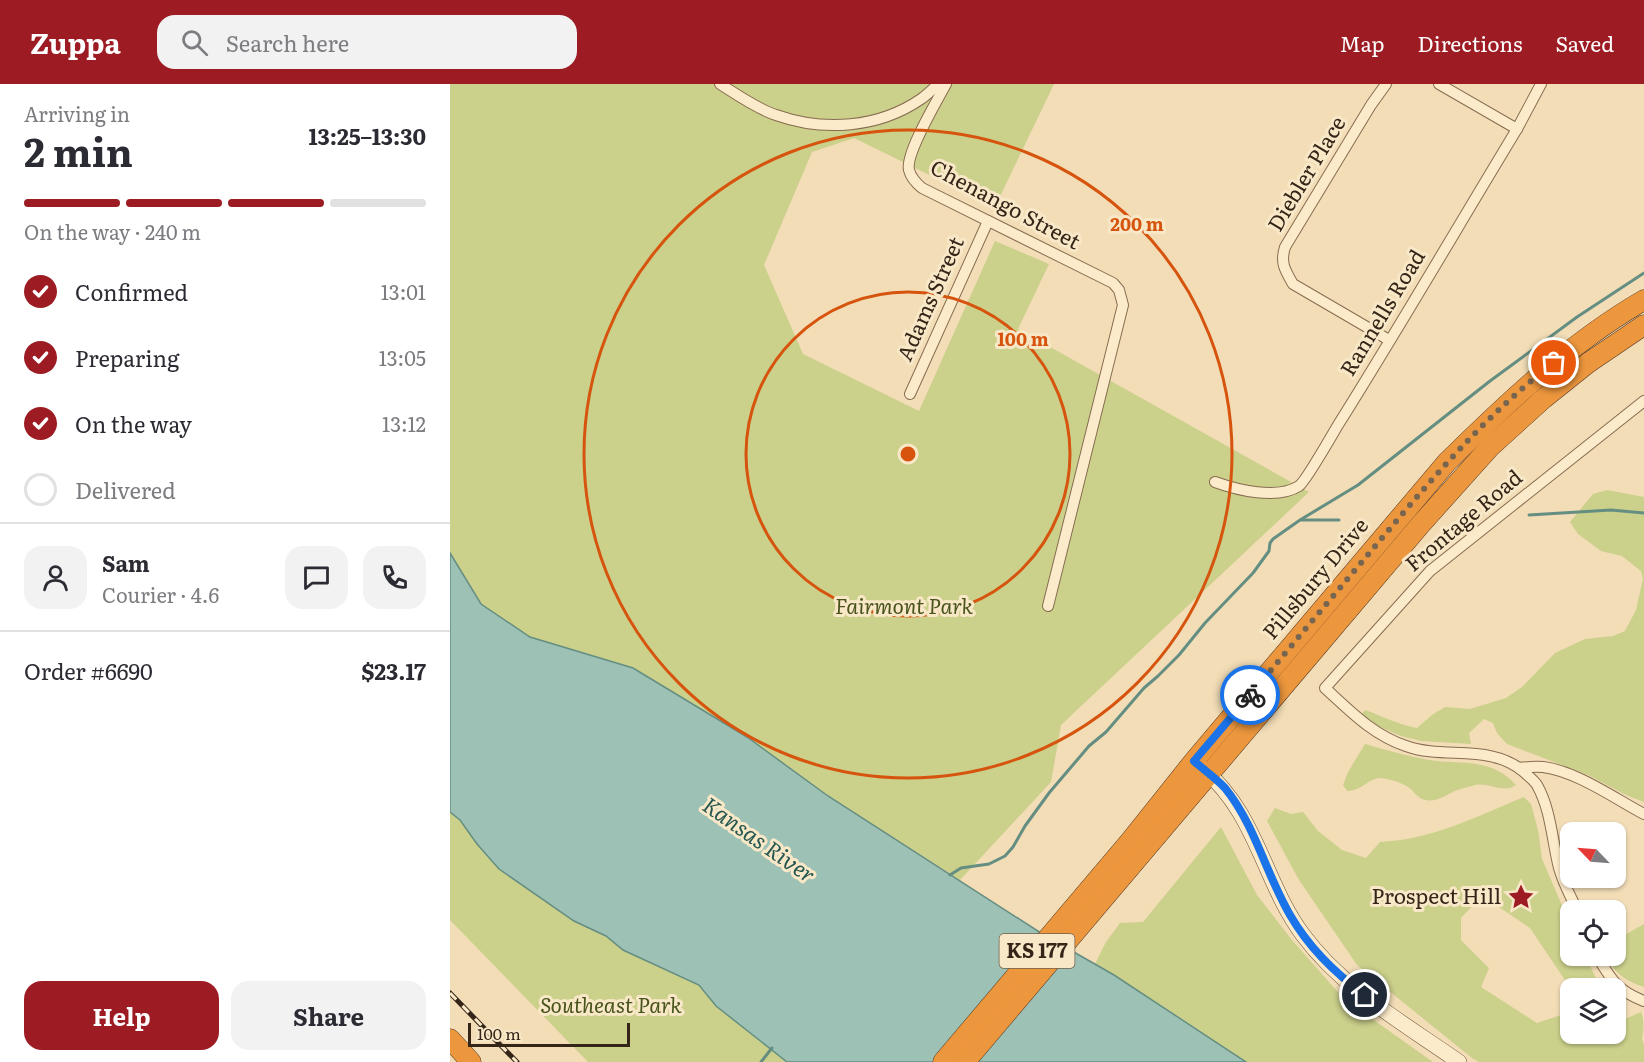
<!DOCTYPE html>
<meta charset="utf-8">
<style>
body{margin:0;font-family:Literata,serif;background:#f2f2f3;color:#2b2b33;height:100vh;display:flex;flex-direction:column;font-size:22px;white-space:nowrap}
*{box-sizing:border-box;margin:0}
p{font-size:20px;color:#7c7c81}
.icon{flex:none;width:33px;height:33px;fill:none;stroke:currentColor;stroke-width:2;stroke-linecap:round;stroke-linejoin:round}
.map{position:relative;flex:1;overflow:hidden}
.side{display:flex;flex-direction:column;background:#fff;width:450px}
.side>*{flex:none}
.needle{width:39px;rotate:295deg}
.buttons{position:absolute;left:1110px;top:738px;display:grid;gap:12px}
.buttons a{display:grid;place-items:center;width:66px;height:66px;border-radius:12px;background:#fff;box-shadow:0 2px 4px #0004;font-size:30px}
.scale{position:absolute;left:18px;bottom:15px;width:162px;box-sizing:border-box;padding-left:6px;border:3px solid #352518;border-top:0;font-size:16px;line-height:21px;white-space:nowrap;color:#352518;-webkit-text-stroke:4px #f8e8c7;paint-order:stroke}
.pin{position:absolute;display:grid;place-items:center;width:51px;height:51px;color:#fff;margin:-26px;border:3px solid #fff;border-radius:50%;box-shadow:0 2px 6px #0007}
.courier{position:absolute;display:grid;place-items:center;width:60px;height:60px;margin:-30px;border:4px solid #1a73e8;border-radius:50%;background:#fff;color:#222;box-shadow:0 2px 8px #0007}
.head em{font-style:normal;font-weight:700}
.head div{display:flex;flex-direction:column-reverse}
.head{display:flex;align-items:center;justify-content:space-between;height:102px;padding:0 24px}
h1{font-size:39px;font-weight:700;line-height:45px}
.bar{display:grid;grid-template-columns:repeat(4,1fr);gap:9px 6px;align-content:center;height:72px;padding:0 24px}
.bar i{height:8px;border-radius:4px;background:#e1e1e2}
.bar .active{background:#9d1c23}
.bar p{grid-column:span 4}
.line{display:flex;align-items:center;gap:15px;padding:0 24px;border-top:2px solid #e1e1e2}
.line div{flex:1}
.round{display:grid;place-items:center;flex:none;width:63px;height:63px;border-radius:18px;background:#f2f2f3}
ol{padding:0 24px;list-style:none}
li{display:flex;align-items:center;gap:18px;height:66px}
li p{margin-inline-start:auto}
li .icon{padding:6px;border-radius:50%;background:#9d1c23;color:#fff;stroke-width:4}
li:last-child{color:#7c7c81}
li i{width:33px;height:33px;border:3px solid #e1e1e2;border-radius:50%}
.cta{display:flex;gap:12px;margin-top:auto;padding:12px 24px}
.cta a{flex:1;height:69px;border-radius:18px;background:#9d1c23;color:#fff;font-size:24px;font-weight:700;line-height:69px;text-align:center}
.cta a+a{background:#f2f2f3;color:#2b2b33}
header{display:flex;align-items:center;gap:36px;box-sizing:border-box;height:84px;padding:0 30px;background:#9d1c23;color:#fff}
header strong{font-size:28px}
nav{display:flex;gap:33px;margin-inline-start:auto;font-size:21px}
.search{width:420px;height:54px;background:#f2f2f3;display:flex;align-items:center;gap:15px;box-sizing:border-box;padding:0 21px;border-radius:18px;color:#7c7c81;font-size:22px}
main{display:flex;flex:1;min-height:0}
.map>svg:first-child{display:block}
.green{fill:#cbd08b}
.water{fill:#9dc1b4;stroke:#658e82;stroke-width:1.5}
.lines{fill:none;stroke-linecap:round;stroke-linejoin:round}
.stream{stroke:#658e82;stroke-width:3}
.street-casing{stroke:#886c51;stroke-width:12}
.secondary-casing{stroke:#6a4d35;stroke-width:16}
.highway-casing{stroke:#553a27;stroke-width:21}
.street{stroke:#fcebca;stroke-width:10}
.secondary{stroke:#fcebca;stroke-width:15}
.highway{stroke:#ec963d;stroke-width:20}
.rail-casing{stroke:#352518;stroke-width:5}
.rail{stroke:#f8e8c7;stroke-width:3;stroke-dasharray:9;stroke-linecap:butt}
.done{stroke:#776550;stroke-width:6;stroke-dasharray:0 10.8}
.route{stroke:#1a73e8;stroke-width:8}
.ring{fill:none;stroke:#d6540d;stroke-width:3}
.labels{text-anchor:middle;stroke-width:6;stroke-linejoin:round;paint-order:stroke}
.shield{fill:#f8e8c7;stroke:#70604c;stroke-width:1.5}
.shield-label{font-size:20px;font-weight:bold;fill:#352518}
.street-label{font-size:21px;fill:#352518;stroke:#f8e8c7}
.park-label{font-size:21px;font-style:italic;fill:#49541d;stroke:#f8e8c7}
.poi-label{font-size:21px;fill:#352518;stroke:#f8e8c7;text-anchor:end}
.water-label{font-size:22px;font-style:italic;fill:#265751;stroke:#f8e8c7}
.centre{fill:#d6540d;stroke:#f8e8c7;stroke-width:3}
.ring-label{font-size:18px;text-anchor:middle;font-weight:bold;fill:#d6540d;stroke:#f8e8c7;stroke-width:6;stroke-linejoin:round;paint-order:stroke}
</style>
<header>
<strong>Zuppa</strong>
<div class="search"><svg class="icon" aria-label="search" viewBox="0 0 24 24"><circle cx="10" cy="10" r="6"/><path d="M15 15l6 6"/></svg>Search here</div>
<nav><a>Map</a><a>Directions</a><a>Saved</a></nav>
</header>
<main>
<section class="side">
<div class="head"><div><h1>2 min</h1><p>Arriving in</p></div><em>13:25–13:30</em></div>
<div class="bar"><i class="active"></i><i class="active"></i><i class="active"></i><i></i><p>On the way · 240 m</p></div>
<ol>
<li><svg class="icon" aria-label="check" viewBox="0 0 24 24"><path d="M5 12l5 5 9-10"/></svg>Confirmed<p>13:01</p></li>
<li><svg class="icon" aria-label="check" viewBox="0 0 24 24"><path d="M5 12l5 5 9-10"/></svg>Preparing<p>13:05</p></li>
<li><svg class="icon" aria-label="check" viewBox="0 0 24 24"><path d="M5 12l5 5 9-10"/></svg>On the way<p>13:12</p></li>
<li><i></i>Delivered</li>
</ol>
<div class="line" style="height:108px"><a class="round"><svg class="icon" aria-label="person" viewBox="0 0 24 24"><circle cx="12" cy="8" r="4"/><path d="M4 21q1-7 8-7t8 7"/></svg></a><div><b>Sam</b><p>Courier · 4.6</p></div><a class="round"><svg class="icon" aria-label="chat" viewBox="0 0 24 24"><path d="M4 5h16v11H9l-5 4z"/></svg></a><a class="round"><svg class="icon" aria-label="phone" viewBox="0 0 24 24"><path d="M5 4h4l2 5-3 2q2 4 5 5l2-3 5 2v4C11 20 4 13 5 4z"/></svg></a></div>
<div class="line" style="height:78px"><div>Order #6690</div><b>$23.17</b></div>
<div class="cta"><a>Help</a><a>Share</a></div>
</section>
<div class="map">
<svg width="1194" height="978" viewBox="0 0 1194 978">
<rect width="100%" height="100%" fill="#f2ddb7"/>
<g class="green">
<polygon points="0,0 604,0 545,123 404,54 362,68 314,181 353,270 469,327 545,157 599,180 568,245 859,408 611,641 601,698 510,796 378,712 297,653 183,584 80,554 31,520 0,469"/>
<path d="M 1157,406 L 1194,413 L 1194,718 L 1176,711 L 1138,691 L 1057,660 L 1047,649 L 1043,639 L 1034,635 L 1019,649 L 1021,660 L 971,657 L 951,652 L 918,638 L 912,630 L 915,626 C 932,632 949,641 967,644 L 982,631 L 995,623 L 1020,625 L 1056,614 L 1072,603 L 1105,569 L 1135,555 L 1163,552 L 1175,547 L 1186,526 L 1193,495 L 1191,487 L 1172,472 L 1151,467 L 1128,450 L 1120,438 L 1143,410 Z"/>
<path d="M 915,660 C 936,666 957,672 979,676 C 1012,681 1041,673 1066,701 C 1054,710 1039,698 1025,701 C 1020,703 1013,704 1007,706 C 996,711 985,720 972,715 C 966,712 963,706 958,703 C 951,698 939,695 931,694 C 918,694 912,707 897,707 L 893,701 L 898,688 Z"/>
<path d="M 1074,713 L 1081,720 L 1088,746 L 1092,775 L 1120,840 L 1120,872 L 1135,872 L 1147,896 L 1142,904 L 1124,904 L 1117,899 L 1080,844 L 1034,813 L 1023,821 L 1011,834 L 1011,856 L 1039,884 L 1031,903 L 1087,939 L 1111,931 L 1120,934 L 1120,950 L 1166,950 L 1166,939 L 1191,928 C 1194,934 1194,946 1192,954 L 1194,961 L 1194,978 L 1029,978 L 1022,974 L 907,881 L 849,796 L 817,737 L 825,724 L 841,730 L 853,728 L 868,747 L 892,766 L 916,774 L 930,758 C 981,756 1028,732 1074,713 Z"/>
<polygon points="0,728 10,736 27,760 124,837 156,852 173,866 249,901 266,922 337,978 138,978 0,836"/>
<polygon points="771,743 807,811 842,856 894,915 983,978 796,978 645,880 656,858 670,839 693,838"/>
<path d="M 1194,840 L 1194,903 C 1179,898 1161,889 1159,872 L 1166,872 L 1166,856 Z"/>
</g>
<polygon class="water" points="0,469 31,520 80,553 183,584 297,653 378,712 594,851 664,891 796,978 337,978 266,922 249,901 173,866 156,852 124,837 49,785 27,760 10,736 0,728"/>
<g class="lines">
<g class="stream">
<polyline points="1079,431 1161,426 1194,429"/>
<polyline points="851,436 889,436"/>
<polyline points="500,791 511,784 539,780 555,772 563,763 575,742 599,709 639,662 656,648 694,604 708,592 729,571 755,539 803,489 819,467 820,459 823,455 850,436 908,401 1040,297 1127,233 1194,189"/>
<polyline points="311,978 322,964"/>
</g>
<g class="street-casing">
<g id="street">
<path d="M 270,0 C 286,10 307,25 326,31 C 374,48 429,44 471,15 C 477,11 483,5 488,0"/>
<path d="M 496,0 C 487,17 455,70 459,86 C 461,94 466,99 472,104 L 663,199 L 669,206 L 673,221 L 598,522"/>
<path d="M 936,0 L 921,21 L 835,163 C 830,179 835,186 843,200 L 939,256"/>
<polyline points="989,0 1067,45"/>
<polyline points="460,310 538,137"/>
<path d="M 765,398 C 787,406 827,416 849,402 C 856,397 882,351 888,341 C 949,244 1007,144 1067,45 L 1091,0"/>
<path d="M 1069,684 C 1077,683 1085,682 1093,683 C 1126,687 1164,714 1194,730"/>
<path d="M 1127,826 C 1121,813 1113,799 1109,784 C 1102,756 1101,726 1087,701 C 1084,696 1078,692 1074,688 C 1041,659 994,676 956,662 C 923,651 900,627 875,604 L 980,487 L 1194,317"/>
<path d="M 1147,872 C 1161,895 1167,907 1194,917"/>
</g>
</g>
<g class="secondary-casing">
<path id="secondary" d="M 752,684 C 807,729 813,797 853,851 C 893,905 955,940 1009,978"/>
</g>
<g class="highway-casing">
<g id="highway">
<polyline points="0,955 21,978"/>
<path d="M 493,978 L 681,756 L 744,677 L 997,378 C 1058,318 1120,259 1194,216"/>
<polyline points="515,978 971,440 1040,363 1093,315 1138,279 1194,241"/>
</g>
</g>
<use href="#street" class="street"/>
<use href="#secondary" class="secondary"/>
<use href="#highway" class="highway"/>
<g class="rail-casing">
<polyline id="rail" points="0,909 67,978"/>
</g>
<use href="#rail" class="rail"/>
</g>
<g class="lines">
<path class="done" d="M 800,611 C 842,561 884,511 926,461 C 981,396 1036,330 1104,279"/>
<path class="route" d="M 800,611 L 744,677 C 754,686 766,694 775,704 C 805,741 816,790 840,831 C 858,862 886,890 915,911"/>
</g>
<g class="ring">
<circle cx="458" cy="370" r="162"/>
<circle cx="458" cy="370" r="324"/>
</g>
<defs>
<g id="sight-bare" transform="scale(2.07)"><path d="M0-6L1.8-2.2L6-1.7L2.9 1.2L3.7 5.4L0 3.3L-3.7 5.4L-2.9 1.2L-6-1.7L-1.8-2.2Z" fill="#9d1c23" stroke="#f8e8c7" stroke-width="2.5" paint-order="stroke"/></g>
</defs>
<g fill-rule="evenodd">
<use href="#sight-bare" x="1071" y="813"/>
</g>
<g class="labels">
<rect class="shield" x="549.5" y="850" width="75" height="34" rx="4.5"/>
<g class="shield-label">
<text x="587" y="874">KS 177</text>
</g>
<g class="street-label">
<text transform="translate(857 90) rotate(-59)" y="7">Diebler Place</text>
<text transform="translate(555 121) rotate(28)" y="7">Chenango Street</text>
<text transform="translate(481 215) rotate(-66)" y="7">Adams Street</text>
<text transform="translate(933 229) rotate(-59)" y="7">Rannells Road</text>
<text transform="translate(1014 437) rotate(-40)" y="7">Frontage Road</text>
<text transform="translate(866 495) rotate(-50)" y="7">Pillsbury Drive</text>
</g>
<g class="park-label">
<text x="454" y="530">Fairmont Park</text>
<text x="161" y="929">Southeast Park</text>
</g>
<g class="poi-label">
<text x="1051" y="820">Prospect Hill</text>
</g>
<g class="water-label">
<text transform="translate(309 756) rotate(35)" y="8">Kansas River</text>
</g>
</g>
<circle cx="458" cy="370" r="9" class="centre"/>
<g class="ring-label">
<text x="687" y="147">200 m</text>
<text x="573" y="262">100 m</text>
</g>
</svg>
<div class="buttons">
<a><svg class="needle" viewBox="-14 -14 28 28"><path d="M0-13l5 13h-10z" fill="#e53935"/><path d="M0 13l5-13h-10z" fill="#7c7c81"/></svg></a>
<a><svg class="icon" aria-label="locate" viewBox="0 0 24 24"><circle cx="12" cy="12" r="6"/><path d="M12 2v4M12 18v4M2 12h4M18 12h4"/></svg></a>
<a><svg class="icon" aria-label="layers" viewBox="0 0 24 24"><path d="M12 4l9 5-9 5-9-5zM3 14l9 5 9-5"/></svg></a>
</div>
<div class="scale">100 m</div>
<div class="pin" style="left:1104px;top:279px;background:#ea580c"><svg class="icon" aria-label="bag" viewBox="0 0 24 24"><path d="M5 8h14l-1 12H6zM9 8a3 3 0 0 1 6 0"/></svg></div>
<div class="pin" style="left:915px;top:911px;background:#1f2937"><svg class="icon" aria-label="home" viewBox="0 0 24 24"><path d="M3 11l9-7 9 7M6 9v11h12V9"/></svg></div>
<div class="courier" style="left:800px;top:611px"><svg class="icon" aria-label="bike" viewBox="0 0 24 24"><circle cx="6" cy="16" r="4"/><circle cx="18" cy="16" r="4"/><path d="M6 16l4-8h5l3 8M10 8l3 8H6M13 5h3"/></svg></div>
</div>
</main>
